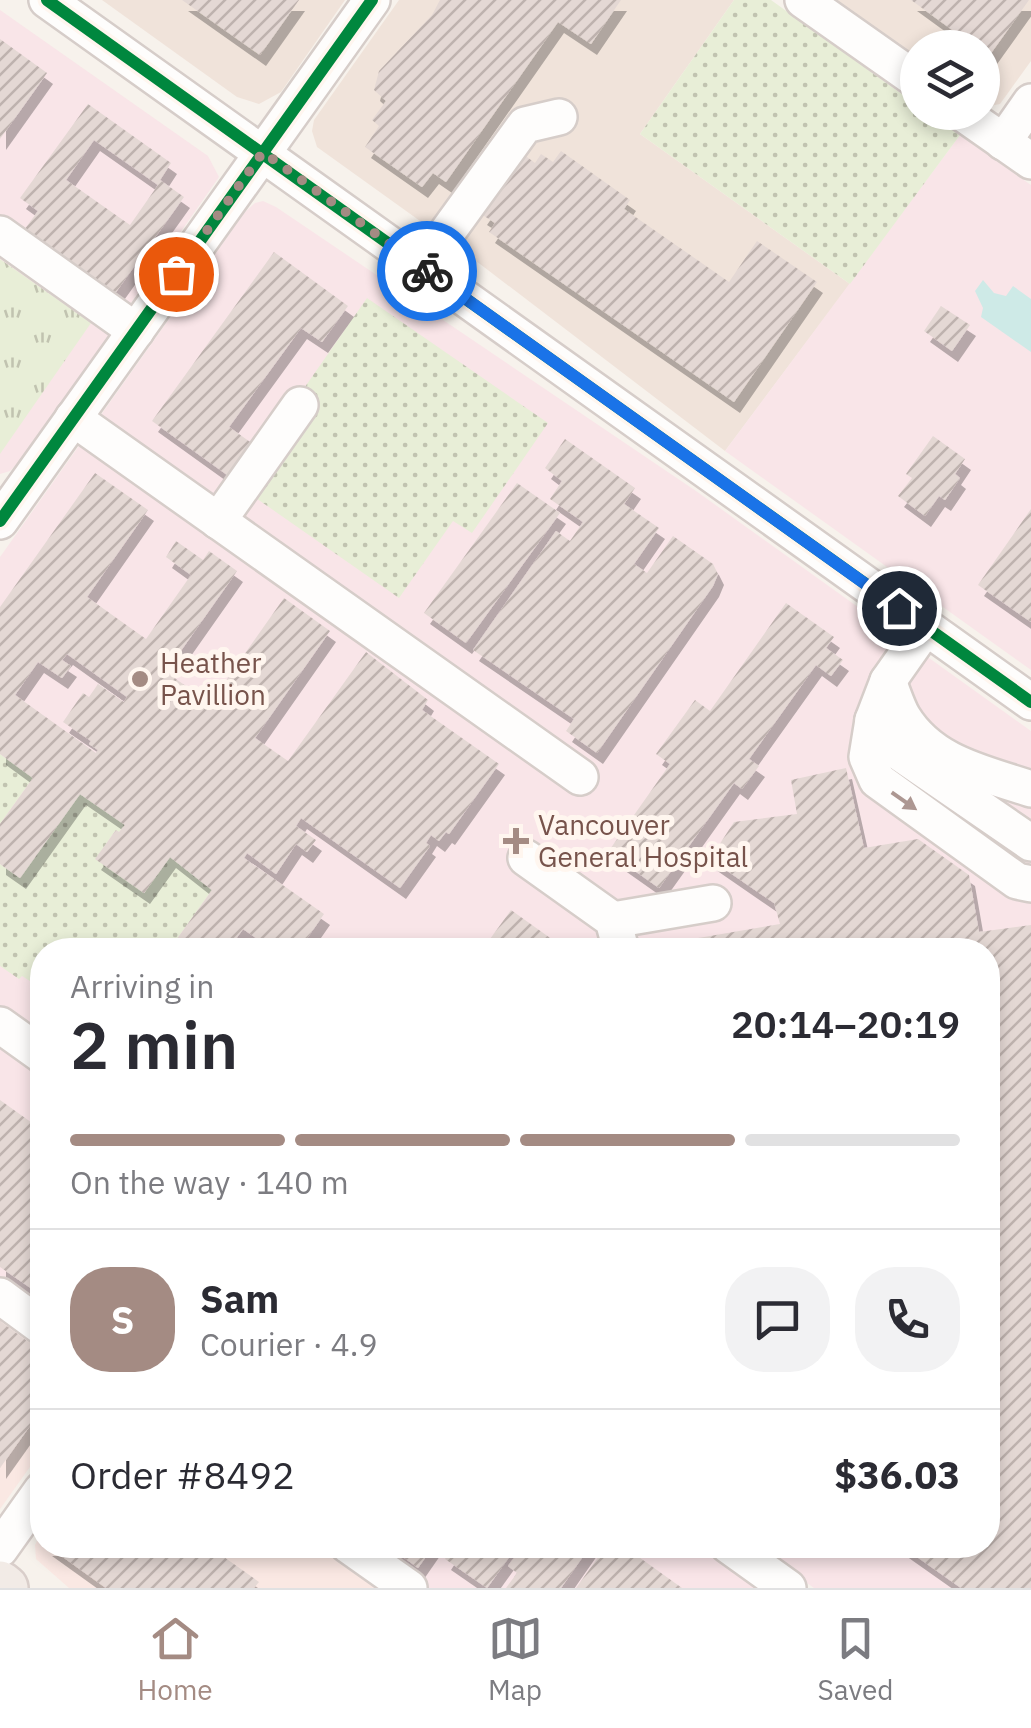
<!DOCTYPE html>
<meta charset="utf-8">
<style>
body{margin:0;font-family:"IBM Plex Sans",sans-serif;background:#f2f2f3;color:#2b2b33;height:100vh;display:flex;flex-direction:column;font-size:38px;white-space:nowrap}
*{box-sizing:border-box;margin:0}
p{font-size:32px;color:#7c7c81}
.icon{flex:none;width:55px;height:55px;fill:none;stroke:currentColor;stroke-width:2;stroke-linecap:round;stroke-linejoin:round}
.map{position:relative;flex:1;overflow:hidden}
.details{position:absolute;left:30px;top:938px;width:970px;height:620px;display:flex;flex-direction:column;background:#fff;border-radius:40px;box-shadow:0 5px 15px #0003}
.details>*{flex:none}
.tools{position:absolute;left:900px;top:30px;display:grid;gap:20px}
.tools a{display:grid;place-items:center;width:100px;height:100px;border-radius:50%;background:#fff;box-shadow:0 5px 15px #0003;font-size:50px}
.pin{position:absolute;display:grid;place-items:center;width:85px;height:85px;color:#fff;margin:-42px;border:5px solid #fff;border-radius:50%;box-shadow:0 2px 10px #0007}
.courier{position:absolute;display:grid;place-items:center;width:100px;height:100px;margin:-50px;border:8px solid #1a73e8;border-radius:50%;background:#fff;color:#222;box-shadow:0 2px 12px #0007}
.head em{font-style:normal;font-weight:600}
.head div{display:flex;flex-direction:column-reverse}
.head{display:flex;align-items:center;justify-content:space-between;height:170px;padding:0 40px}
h1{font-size:65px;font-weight:600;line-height:75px}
.bar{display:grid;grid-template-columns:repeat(4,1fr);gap:15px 10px;align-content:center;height:120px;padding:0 40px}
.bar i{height:12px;border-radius:8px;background:#e1e1e2}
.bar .selected{background:#a48b83}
.bar p{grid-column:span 4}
.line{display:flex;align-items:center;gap:25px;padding:0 40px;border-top:2px solid #e1e1e2}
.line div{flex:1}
.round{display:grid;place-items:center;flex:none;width:105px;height:105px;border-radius:40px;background:#f2f2f3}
.menu{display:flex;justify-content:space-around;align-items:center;height:140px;border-top:2px solid #e1e1e2;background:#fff;font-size:28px;color:#7c7c81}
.menu a{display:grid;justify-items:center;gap:5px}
.menu .selected{color:#a48b83}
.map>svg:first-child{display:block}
.residential{fill:#f0e3da}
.commercial{fill:#fae8e3}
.medical{fill:#f9e5e8}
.grass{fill:url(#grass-tufts)}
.park{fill:url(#park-dots)}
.water{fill:#ceeae7}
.building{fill:url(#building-hatch);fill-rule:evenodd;filter:url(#shadow)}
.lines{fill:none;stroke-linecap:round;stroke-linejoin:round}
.minor-casing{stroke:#d6cdc9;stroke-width:40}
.major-casing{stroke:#d9ceca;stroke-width:50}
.minor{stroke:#fefdfc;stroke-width:35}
.major{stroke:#f2ebe6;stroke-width:45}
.cycleway-casing{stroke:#fff6ef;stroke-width:19}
.cycleway{stroke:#00873e;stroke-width:12}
.oneway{fill:#ad9792}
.done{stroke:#a48b83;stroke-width:10;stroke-dasharray:0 18}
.route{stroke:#1a73e8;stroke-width:12}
.poi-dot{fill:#a48b83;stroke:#fff6ef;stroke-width:4}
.labels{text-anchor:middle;stroke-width:10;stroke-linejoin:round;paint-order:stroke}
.poi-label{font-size:28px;fill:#77534b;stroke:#fff6ef;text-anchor:start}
</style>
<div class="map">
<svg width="1031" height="1588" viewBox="0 0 1031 1588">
<defs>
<pattern id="grass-tufts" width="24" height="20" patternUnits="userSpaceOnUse" patternTransform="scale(2.5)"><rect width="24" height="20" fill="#e8eed7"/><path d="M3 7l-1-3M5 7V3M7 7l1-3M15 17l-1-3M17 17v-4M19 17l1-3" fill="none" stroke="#c1c3b0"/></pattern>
<pattern id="park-dots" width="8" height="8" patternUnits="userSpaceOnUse" patternTransform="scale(2.5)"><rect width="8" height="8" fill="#e8eed7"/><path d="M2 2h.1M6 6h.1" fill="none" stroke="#c1c3b0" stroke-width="1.8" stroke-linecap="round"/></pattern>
<pattern id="building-hatch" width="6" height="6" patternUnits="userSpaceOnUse" patternTransform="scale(2.5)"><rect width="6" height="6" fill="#e4d8d4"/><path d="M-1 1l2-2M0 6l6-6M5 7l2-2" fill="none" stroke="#beb2ae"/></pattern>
<filter id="shadow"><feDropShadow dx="6" dy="11" stdDeviation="0" flood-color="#0004"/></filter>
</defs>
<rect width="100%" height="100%" fill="#f7f2ec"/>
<g class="residential">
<polygon points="102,0 345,0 281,92 259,104 237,97"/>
<polygon points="399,0 734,0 640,134 850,284 725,451 480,264 317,147 312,131 314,120"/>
<polygon points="831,0 1031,0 1031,61 1000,104 984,107 982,48 918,48 917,62"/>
</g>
<g class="commercial">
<polygon points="0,1304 42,1335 42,1450 0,1509"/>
<polygon points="42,1531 42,1545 342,1545 404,1588 69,1588 36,1559 35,1545"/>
</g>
<g class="medical">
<polygon points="0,10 208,156 219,177 23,458 10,471 0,474"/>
<polygon points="960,135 1031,185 1031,670 725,451"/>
<polygon points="263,201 276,207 696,491 1031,731 1031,1588 814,1588 753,1545 988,1545 988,950 42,950 42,1327 0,1296 0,557 245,212 255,203"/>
<polygon points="349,1545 707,1545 768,1588 409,1588"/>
</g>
<polygon class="grass" points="0,259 91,323 0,454"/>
<g class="park">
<polygon points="734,0 771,0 917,105 918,112 928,113 960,135 850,284 640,134"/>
<polygon points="367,298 548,423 472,533 453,521 399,598 253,496 300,394"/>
<polygon points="0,754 33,778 0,824"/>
<polygon points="80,794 125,825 119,832 115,831 96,859 144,893 170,857 212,890 169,950 42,950 42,996 31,988 33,983 22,976 19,979 0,966 0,864 20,878"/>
</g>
<polygon class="water" points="983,280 994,293 1006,296 1013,286 1031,299 1031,352 981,317 983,308 975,291"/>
<g class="building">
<polygon points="182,0 299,0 260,55"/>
<polygon points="440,0 621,0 591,44 558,22 446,182 433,173 422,187 365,147 379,126 372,120 386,101 374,90 379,71 432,15"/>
<polygon points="911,0 1029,0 989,56 982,48 977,48"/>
<polygon points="0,39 47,73 0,139"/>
<path d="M 88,104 L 171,163 L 160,180 L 184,197 L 111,299 L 21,234 L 38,211 L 20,198 ZM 94,140 L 158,185 L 130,225 L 66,180 Z"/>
<polygon points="561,151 630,200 624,209 729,282 757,241 817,282 734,402 489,232 495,223 481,214 523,154 535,163 541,154 553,162"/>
<polygon points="274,252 348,306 322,342 301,328 229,427 253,444 230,477 152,421"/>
<polygon points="941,306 970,325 952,351 924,331"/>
<polygon points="933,436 965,459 955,474 960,478 945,500 939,496 925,516 898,496 912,478 906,474"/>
<polygon points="565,439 635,488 624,504 659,528 634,564 647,573 673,536 713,564 718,574 713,586 597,753 566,731 574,719 473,650 556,531 570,541 583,522 550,499 562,481 545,468"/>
<path d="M 95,473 L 148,510 L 87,597 L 146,639 L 191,575 L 166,557 L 176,541 L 203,560 L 209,551 L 237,571 L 166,672 L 210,703 L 284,598 L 330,631 L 255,738 L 288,761 L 366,652 L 428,700 L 422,710 L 499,764 L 449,834 L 446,832 L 439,841 L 431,835 L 426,843 L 430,846 L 400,888 L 301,818 L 296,826 L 316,840 L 307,852 L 296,844 L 276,874 L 247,853 L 244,858 L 324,914 L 299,950 L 273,950 L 243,929 L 228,950 L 169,950 L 212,890 L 170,857 L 144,893 L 95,859 L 116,830 L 119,832 L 125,825 L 80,794 L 20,878 L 0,864 L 0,824 L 33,778 L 0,754 L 0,607 ZM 67,654 L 127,697 L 124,702 L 98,684 L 89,697 L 83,693 L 63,722 L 91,741 L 89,744 L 98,750 L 96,753 L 15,695 L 38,662 L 62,678 L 71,666 L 62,660 Z"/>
<polygon points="517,483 560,513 466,643 424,613"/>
<polygon points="1031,509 1031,622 978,585"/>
<polygon points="786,603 834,637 826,648 843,660 831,676 816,665 749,759 759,766 742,789 734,783 659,888 608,852 670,764 656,754 695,700 710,711"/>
<polygon points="846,768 864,848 918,839 969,875 979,932 1031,925 1031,1588 961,1588 900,1545 988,1545 988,950 677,950 675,942 780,924 774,903 710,859 734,822 797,814 791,780"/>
<polygon points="511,910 567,950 482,950"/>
<polygon points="0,1100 42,1130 42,1306 34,1299 32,1289 0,1267"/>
<polygon points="0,1321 42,1352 42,1409 0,1468"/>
<polygon points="46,1545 207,1545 259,1582 254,1588 106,1588"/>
<polygon points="387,1545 434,1545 418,1568"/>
<polygon points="454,1545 518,1545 487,1588 445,1559"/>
<polygon points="523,1545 591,1545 561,1588 506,1588 517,1573 508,1566"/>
<polygon points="607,1545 622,1545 682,1588 576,1588"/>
</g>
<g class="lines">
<g class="minor-casing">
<g id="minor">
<polyline points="47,0 1031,702"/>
<polyline points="803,0 918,81"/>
<polyline points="961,112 1031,161"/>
<polyline points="1003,142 1031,102"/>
<polyline points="0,234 136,331"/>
<polyline points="422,267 525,125 559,117"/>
<polyline points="73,418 580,777"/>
<polyline points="0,521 372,0"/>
<polyline points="218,521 300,405"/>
<polyline points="926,627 888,681 873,720 893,748 1031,843"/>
<path d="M 888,681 C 893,693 897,707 903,717 C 932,764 984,773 1031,789"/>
<polyline points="873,720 867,757 877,780 1017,881 1031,884"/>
<polyline points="526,858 613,920 621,950"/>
<polyline points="613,920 713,903"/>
<polyline points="0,1025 42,1055"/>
<polyline points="0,1296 42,1327"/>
<polyline points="348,1545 409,1588"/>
<polyline points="728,1545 788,1588"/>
<polyline points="0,1549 42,1490"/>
</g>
</g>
<g class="major-casing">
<polyline id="major" points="0,1584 5,1588"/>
</g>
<use href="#minor" class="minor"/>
<use href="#major" class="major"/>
<g class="cycleway-casing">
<g id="cycleway">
<polyline points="47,0 1031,702"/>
<polyline points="0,521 372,0"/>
</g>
</g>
<use href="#cycleway" class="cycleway"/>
</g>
<defs><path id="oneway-solid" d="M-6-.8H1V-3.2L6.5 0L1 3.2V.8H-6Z" transform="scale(2.5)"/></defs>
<use class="oneway" href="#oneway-solid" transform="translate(904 801) rotate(35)"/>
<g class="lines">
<polyline class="done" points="176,274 263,152 427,271"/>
<polyline class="route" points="427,271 899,608"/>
</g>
<g class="poi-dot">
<circle cx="140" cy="679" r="10"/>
<path d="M511 826h10v10h10v10h-10v10h-10v-10h-10v-10h10z"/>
</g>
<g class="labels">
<g class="poi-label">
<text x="160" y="673">Heather<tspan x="160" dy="32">Pavillion</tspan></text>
<text x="538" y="835">Vancouver<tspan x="538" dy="32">General Hospital</tspan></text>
</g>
</g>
</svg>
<div class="tools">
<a><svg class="icon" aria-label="layers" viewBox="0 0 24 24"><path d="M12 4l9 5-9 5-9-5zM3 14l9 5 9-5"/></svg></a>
</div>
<div class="pin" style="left:176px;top:274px;background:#ea580c"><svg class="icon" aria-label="bag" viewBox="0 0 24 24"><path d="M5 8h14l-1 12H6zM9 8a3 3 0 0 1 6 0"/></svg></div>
<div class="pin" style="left:899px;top:608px;background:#1f2937"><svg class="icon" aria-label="home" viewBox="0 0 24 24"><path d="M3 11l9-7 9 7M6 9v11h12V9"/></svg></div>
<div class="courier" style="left:427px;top:271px"><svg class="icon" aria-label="bike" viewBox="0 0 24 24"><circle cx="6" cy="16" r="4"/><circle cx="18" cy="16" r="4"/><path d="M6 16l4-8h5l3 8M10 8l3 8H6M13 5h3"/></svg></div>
<section class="details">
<div class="head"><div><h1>2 min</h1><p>Arriving in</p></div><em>20:14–20:19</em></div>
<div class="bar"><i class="selected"></i><i class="selected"></i><i class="selected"></i><i></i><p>On the way · 140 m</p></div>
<div class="line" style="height:180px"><b class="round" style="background:#a48b83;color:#fff">S</b><div><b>Sam</b><p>Courier · 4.9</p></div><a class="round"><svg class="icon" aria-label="chat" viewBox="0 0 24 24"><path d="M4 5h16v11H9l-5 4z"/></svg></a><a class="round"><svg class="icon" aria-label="phone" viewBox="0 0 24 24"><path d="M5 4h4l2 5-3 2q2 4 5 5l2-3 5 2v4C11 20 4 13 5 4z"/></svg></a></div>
<div class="line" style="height:130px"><div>Order #8492</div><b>$36.03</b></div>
</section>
</div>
<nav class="menu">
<a class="selected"><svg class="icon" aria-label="home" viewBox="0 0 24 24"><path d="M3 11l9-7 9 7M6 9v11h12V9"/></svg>Home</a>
<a><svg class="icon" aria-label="map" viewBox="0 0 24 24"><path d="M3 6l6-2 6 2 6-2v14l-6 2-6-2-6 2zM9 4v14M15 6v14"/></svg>Map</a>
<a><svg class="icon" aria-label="saved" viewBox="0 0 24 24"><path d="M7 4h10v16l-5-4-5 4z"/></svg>Saved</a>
</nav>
